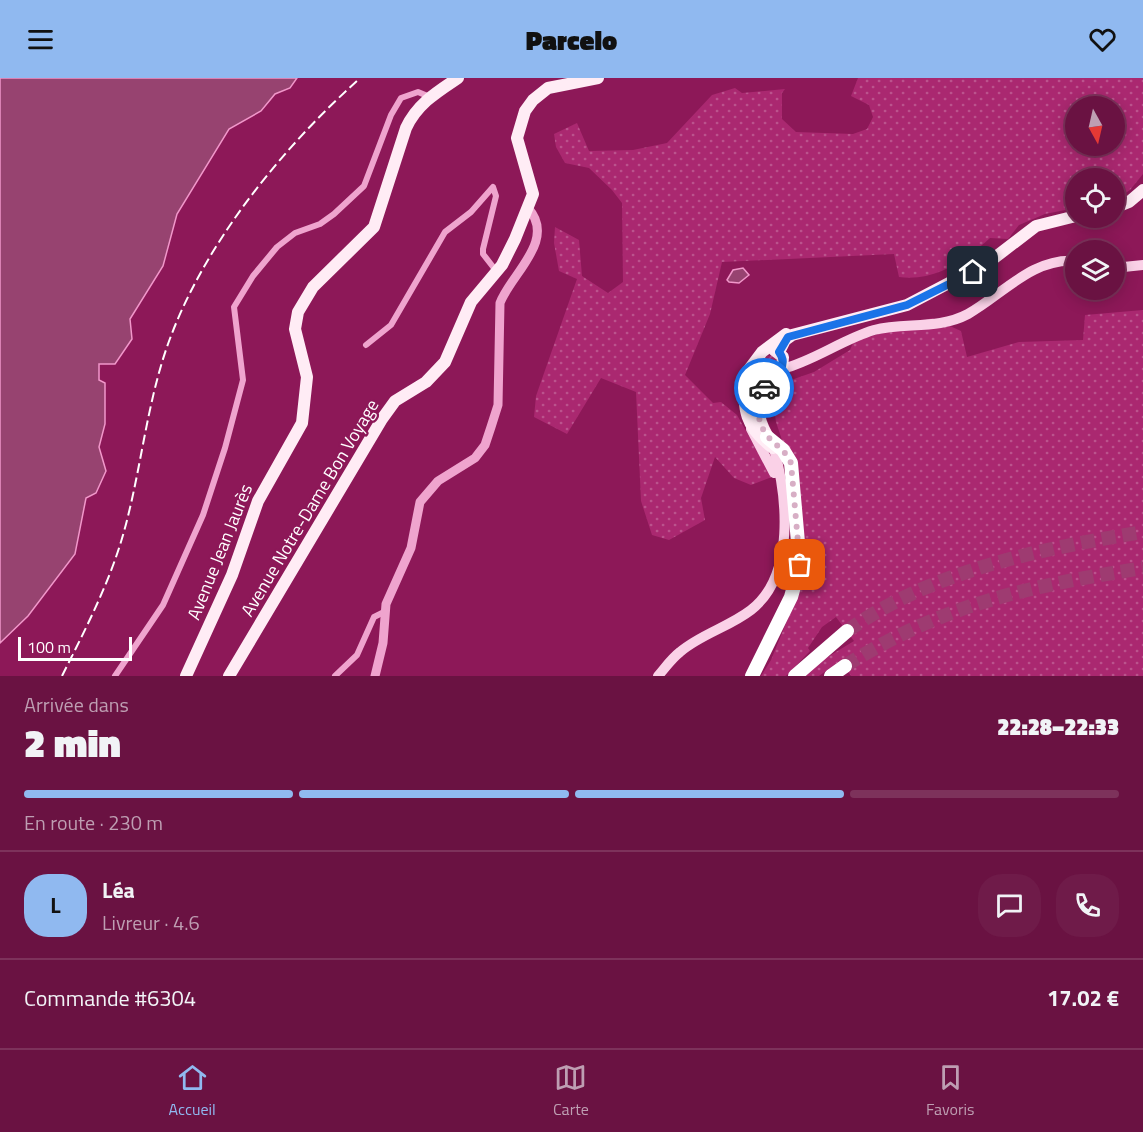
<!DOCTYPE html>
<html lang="fr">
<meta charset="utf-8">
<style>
body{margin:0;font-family:"Titillium Web",sans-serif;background:#6f1b49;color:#f1f3f6;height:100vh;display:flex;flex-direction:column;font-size:22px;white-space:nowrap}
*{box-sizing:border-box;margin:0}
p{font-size:20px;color:#be9eb2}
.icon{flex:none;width:33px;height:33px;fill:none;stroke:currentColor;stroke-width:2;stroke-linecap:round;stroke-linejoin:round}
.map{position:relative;height:598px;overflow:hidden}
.details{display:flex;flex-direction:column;background:#6a1242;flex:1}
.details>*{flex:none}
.needle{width:39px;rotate:172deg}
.tools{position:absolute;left:1065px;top:18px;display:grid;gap:12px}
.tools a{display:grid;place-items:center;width:60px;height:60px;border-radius:50%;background:#6a1242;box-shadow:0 3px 15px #0003,0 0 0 2px #7d325b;font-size:30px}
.scale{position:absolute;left:18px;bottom:15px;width:114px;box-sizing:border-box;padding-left:6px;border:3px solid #fff;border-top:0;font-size:16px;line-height:21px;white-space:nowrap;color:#fff;-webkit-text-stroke:4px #8d1858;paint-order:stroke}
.pin{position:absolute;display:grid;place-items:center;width:51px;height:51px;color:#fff;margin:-26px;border-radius:12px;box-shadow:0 3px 9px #0006}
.courier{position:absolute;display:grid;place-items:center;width:60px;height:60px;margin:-30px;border:4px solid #1a73e8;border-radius:50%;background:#fff;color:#222;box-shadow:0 2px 8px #0007}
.head em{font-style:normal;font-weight:800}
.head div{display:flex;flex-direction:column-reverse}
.head{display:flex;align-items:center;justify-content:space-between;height:102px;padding:0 24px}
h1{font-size:39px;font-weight:800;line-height:45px}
.bar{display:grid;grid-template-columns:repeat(4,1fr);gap:9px 6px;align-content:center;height:72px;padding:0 24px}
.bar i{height:8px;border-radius:4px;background:#7d325b}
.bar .selected{background:#90b9f0}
.bar p{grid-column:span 4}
.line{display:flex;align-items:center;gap:15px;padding:0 24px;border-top:2px solid #7d325b}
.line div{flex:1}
.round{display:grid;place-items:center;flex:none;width:63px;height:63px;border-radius:24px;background:#6f1b49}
header{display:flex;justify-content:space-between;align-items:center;height:78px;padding:0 24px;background:#90b9f0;color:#111;font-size:27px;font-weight:800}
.dock{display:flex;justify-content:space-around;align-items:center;height:84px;border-top:2px solid #7d325b;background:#6a1242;font-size:16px;color:#be9eb2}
.dock a{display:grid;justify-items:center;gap:3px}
.dock .selected{color:#90b9f0}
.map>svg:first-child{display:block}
.grass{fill:url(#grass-dots);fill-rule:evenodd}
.garden{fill:url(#garden-furrows)}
.water{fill:#974370;stroke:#f197ca;stroke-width:1.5}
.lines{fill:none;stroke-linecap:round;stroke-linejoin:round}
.motorway-tunnel{stroke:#9e3b71;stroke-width:14;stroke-dasharray:14 7;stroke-linecap:butt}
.minor{stroke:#efa4ce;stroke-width:6}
.tertiary{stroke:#efa4ce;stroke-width:9}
.secondary{stroke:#fad1e7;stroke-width:10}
.primary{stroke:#ffecf5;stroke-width:12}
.motorway{stroke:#fff;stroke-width:14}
.rail{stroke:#fff;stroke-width:2;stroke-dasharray:10 4.5;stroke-linecap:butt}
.done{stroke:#d7aec5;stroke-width:6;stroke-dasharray:0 10.8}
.route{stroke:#1a73e8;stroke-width:8}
.labels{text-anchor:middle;stroke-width:4.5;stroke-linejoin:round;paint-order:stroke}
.street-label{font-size:18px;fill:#fff;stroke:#8d1858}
</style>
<header><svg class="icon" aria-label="menu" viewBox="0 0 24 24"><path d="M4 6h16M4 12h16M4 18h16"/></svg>Parcelo<svg class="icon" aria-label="heart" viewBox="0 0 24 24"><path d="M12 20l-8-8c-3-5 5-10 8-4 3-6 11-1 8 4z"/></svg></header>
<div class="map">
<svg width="1143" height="598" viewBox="0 0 1143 598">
<defs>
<pattern id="grass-dots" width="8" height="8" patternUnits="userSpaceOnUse" patternTransform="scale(1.5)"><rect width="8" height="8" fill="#aa2870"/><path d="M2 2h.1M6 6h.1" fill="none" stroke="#bb538d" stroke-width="1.8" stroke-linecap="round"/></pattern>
<pattern id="garden-furrows" width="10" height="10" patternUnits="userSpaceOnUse" patternTransform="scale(1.5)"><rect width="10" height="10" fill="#aa2870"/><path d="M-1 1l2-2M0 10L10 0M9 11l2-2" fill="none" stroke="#bb538d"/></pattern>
</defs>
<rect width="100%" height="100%" fill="#8d1858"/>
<g class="grass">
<path d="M 858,0 L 1143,0 L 1143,96 L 1130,112 L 1115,122 L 1114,100 L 1076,100 L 1075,130 L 1045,136 L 1019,147 L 1008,161 L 990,160 C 965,183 934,204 899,199 L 894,176 L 722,184 L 710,236 L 685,297 L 713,325 L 721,324 L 737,337 L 772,399 L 751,407 L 734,400 L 715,379 L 701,420 L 705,442 L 669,462 L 652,457 L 641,423 L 636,314 L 601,300 L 567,356 L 534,339 L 536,318 L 577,201 L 559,193 L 554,165 L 555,149 L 579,162 L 582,198 L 608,215 L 623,204 L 622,125 L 612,112 L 589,90 L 565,85 L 556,69 L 554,56 L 577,45 L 589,73 L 633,72 L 667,65 L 712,17 L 735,10 L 742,15 L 785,11 L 782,15 L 782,41 L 796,54 L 853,56 L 867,51 L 873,39 L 869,27 L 851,18 ZM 1076,28 L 1114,28 L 1114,68 L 1076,68 Z"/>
<polygon points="1143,232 1143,598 851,598 841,582 819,598 803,598 821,583 854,563 836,539 822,549 808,570 810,573 786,598 761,598 771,582 798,516 792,375 782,362 776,344 774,330 777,320 791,302 814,294 850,272 853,265 862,261 932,240 961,253 967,279 1019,264 1083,262 1085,237"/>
</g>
<polygon class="garden" points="773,277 777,282 776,288 761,305 752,305 751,296 767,278"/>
<g class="water">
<polygon points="0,0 297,0 290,10 275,16 261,33 229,51 177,136 163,188 130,241 132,261 115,286 99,286 99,302 105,305 105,346 99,369 106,393 96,415 86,420 75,476 28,538 0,565"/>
<polygon points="743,190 749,197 739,205 729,204 727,202 733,192"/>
</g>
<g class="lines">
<g class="motorway-tunnel">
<path d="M 847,553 C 933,492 1040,471 1143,454"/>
<path d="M 845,588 C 943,526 1030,508 1143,490"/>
</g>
<g class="minor">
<polyline points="366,267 391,247 445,154 471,134 493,109 496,118 483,171 483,176 497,194"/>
<polyline points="115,598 163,527 203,437 225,370 243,302 234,229 253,198 277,169 295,155 320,146 334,136 364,108 391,37 401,20 418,14 430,19"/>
<polyline points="335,598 357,577 374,539 384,534"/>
</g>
<path class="tertiary" d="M 375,598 L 383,565 L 386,526 L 411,470 L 420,424 L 438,403 L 475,380 L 485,367 L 491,349 L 498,327 L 500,225 C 511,196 557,162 528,130"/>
<g class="secondary">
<polyline points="1114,190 1143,187"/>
<path d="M 782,291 C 814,283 841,262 874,252 C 905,244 938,252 968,236 C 1002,217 1033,179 1076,183"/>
<polyline points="751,351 774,395"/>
<path d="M 658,598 C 665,590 671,581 680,574 C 701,556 729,549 751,532 C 796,497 787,418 774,371"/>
</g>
<g class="primary">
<polyline points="1114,130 1129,124 1143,112"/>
<polyline points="779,274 785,262 792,257 907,227 989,184 1036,148 1076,138"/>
<polyline points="745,307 753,312 762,311 782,291 783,279 774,272"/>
<path d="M 762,311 C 754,331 760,347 771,364"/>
<path d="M 773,370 C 744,348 744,332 744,298 L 762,274 L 786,256"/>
<path d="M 186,598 L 232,497 L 258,423 L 302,345 L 307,299 L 295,251 L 298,234 L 313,209 L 374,149 L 406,50 C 417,26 437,14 458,0"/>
<polyline points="229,598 382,341 395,323 426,304 445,284 471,224 502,187 515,161 533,116 517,60 525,33 533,22 548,10 598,0"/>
</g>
<g class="motorway">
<polyline points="752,598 791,519 800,487 791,385 783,372 767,359"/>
<polyline points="795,598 847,553"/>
<polyline points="831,598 845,588"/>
</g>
<path class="rail" d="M 62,598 C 85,552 109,506 123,457 C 141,394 146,328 168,266 C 203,168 280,72 357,3"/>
</g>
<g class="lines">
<path class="done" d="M 764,310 C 755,322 757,344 766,356 C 774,367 785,371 791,385 L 800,487"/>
<path class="route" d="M 764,310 C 774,301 790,288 779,274 L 788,259 L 907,227 L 973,194"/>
</g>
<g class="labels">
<g class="street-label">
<text transform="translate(310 430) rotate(-59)" y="6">Avenue Notre-Dame Bon Voyage</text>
<text transform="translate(220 474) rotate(-68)" y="6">Avenue Jean Jaurès</text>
</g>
</g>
</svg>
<div class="tools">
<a><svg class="needle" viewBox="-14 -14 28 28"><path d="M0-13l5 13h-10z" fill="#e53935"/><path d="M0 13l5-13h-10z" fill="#be9eb2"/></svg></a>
<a><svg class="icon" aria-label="locate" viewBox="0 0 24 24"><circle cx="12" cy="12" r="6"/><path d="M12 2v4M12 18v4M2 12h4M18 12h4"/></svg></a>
<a><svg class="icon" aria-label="layers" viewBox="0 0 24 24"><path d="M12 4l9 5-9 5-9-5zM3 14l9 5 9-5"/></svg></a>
</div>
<div class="scale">100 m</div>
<div class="pin" style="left:800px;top:487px;background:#ea580c"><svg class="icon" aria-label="bag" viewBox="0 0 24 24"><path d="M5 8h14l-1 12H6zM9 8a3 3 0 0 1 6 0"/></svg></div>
<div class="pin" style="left:973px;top:194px;background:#1f2937"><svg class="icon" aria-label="home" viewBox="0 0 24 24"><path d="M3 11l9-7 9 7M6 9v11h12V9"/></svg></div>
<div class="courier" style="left:764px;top:310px"><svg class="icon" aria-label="car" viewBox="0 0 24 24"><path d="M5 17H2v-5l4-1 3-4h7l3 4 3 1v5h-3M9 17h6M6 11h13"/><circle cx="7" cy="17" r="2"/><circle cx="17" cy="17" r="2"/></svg></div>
</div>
<section class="details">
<div class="head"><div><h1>2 min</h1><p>Arrivée dans</p></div><em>22:28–22:33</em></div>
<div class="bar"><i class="selected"></i><i class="selected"></i><i class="selected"></i><i></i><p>En route · 230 m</p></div>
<div class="line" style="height:108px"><b class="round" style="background:#90b9f0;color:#111">L</b><div><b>Léa</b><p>Livreur · 4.6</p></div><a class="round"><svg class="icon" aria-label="chat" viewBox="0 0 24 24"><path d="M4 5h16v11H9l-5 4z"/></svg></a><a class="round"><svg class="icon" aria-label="phone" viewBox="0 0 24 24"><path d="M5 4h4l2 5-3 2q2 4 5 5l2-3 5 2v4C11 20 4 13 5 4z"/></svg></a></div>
<div class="line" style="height:78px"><div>Commande #6304</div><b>17.02 €</b></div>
</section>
<nav class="dock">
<a class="selected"><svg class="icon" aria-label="home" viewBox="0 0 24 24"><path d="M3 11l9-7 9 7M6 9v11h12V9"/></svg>Accueil</a>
<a><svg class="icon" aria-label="map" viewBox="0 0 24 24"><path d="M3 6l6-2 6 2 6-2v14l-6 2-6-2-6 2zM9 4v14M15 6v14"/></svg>Carte</a>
<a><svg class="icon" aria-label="saved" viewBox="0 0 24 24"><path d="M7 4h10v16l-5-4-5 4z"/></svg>Favoris</a>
</nav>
